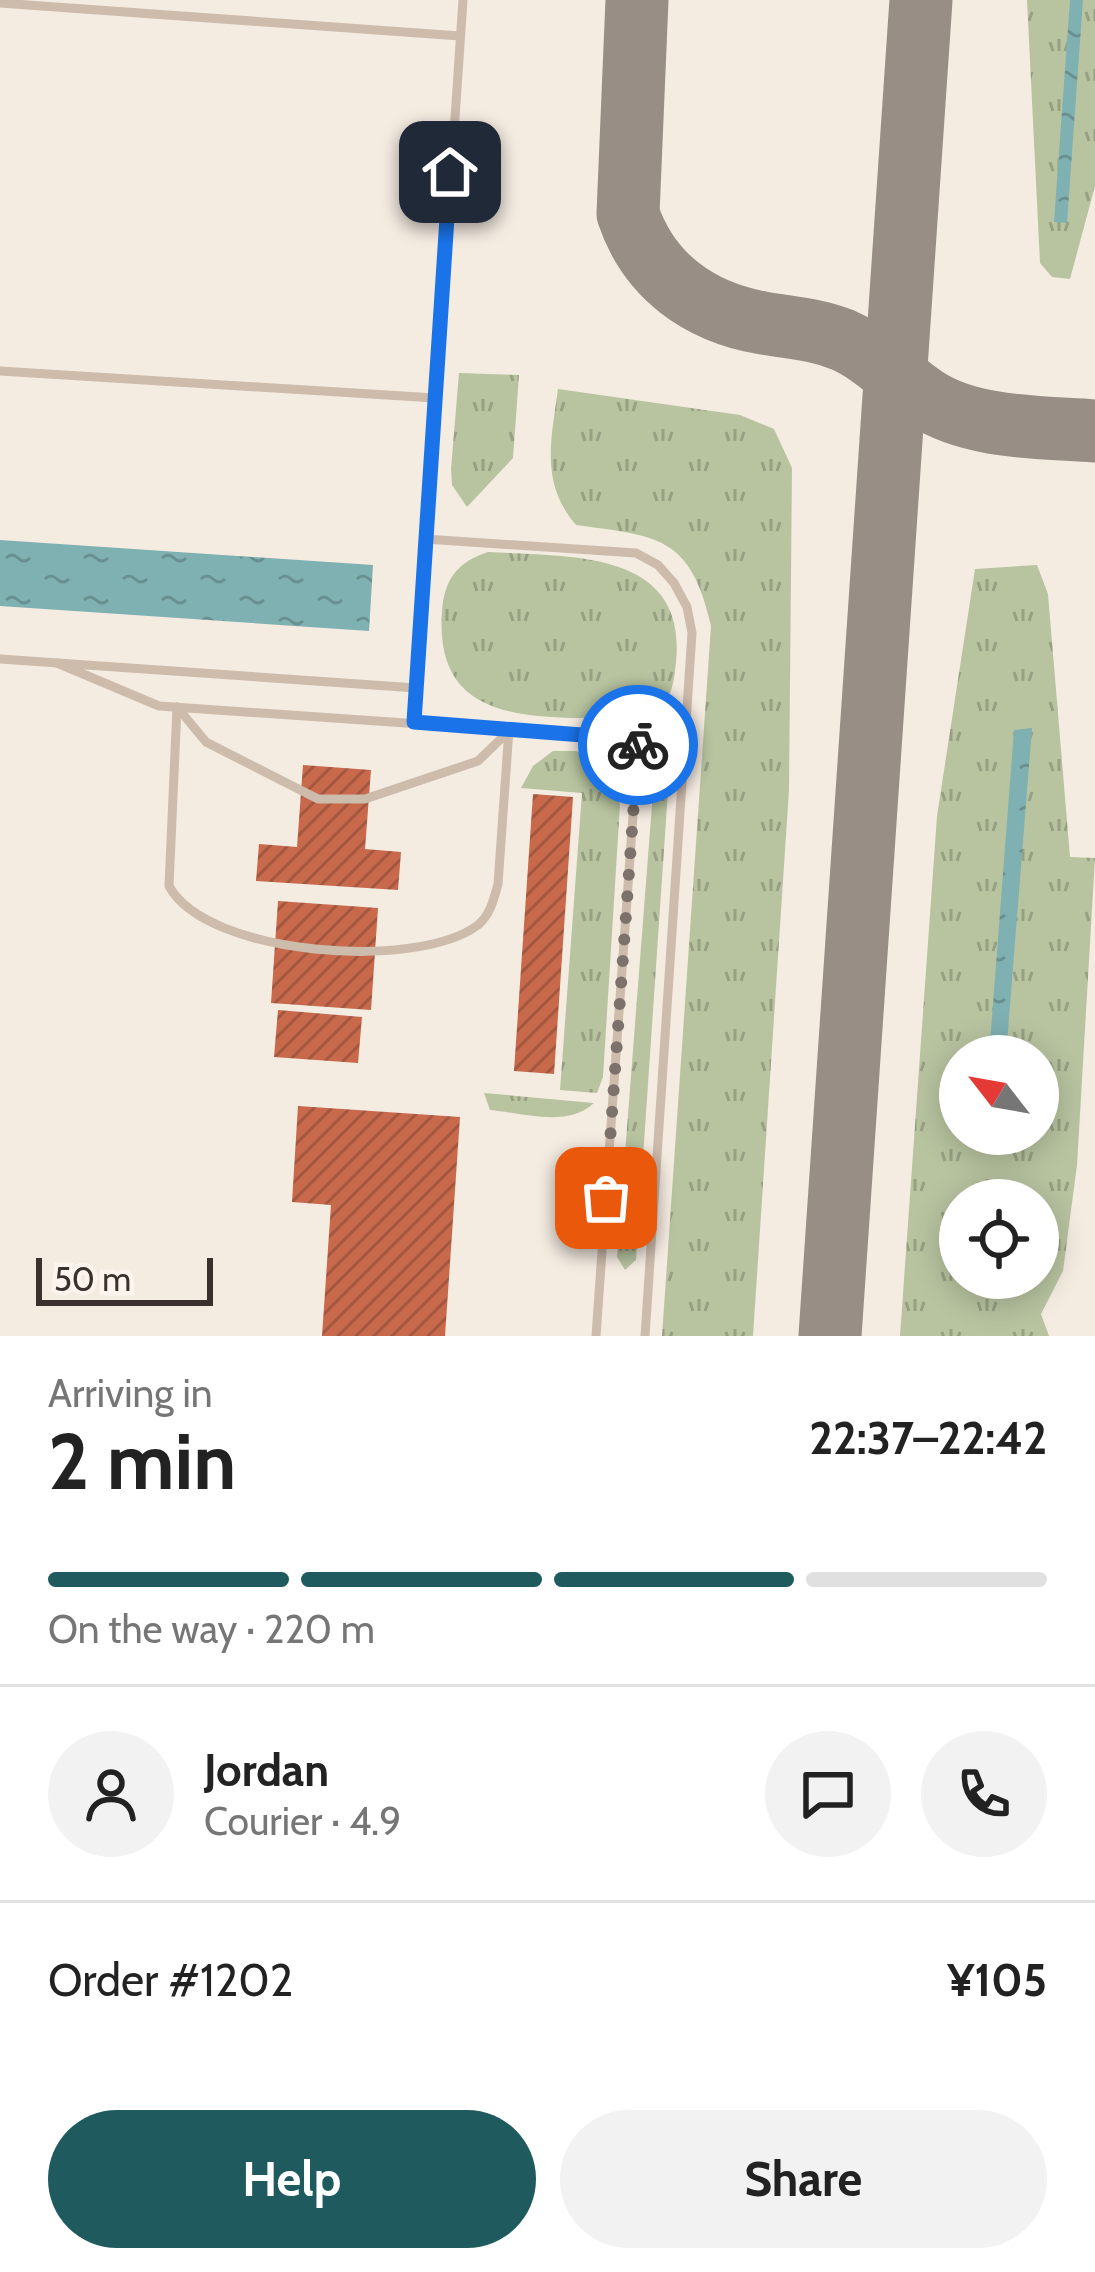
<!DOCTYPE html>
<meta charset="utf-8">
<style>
body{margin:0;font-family:Cabin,sans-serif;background:#f2f2f2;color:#222;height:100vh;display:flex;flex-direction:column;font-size:45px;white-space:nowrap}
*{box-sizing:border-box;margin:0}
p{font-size:39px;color:#767676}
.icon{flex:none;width:66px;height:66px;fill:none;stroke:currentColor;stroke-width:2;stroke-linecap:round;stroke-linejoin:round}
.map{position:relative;height:1336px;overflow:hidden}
.sheet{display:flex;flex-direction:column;background:#fff;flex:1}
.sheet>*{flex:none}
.needle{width:78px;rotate:301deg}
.buttons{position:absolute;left:939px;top:1035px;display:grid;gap:24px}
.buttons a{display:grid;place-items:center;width:120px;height:120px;border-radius:50%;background:#fff;box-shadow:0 6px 30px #0003;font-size:60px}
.scale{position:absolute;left:36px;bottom:30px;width:177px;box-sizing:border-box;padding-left:12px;border:6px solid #3b302b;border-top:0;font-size:33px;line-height:42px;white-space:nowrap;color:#3b302b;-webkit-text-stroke:9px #fbf5ee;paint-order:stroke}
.pin{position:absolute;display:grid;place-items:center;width:102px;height:102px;color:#fff;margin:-51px;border-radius:24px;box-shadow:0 6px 18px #0006}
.courier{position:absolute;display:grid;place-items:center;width:120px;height:120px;margin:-60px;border:9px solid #1a73e8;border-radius:50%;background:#fff;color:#222;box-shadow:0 3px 15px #0007}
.headline em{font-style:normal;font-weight:700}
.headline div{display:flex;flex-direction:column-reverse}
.headline{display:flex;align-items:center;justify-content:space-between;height:204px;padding:0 48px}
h1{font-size:78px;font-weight:700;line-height:90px}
.bar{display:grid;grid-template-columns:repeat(4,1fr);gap:18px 12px;align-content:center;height:144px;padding:0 48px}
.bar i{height:15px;border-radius:9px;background:#e0e0e0}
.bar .active{background:#1f5a5e}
.bar p{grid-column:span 4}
.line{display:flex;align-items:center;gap:30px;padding:0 48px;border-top:3px solid #e0e0e0}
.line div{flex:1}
.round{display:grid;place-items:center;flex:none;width:126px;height:126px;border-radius:63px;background:#f2f2f2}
.action{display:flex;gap:24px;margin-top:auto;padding:24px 48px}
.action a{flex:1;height:138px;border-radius:72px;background:#1f5a5e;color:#fff;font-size:48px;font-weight:700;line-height:138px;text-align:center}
.action a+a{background:#f2f2f2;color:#222}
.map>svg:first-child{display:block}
.grass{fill:url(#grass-tufts);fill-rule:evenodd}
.water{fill:url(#water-ripples)}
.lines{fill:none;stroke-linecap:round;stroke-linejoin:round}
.taxiway{stroke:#988e86;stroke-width:63}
.building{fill:url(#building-hatch)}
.lane{stroke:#cdbbac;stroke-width:9}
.done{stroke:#7c716b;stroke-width:12;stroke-dasharray:0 21.6}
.route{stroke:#1a73e8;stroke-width:15}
</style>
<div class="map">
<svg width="1095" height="1336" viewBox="0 0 1095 1336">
<defs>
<pattern id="grass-tufts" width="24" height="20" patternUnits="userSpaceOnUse" patternTransform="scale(3)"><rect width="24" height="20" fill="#b8c4a0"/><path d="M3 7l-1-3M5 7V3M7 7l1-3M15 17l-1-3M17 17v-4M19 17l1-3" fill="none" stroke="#97a083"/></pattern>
<pattern id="water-ripples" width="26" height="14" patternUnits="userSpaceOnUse" patternTransform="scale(3)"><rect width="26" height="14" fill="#7fb0b2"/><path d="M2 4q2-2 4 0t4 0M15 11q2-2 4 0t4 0" fill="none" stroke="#699091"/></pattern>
<pattern id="building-hatch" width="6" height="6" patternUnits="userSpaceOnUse" patternTransform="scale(3)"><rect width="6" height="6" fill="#c8694b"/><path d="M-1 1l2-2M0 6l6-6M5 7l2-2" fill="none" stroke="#a4573f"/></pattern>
</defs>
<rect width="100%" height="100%" fill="#f4ebe1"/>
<g class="grass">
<polygon points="1027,0 1095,0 1095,186 1070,279 1052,277 1040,263"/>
<polygon points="459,373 519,375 513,458 467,507 452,485 451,469"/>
<path d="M 558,389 L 740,415 L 774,429 L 792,468 L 789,790 L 753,1336 L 662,1336 L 711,626 C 691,536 658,536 576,525 C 540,483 551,441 558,389 Z"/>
<path d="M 488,552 C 567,557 688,548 676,662 C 673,693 669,707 640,720 C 552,714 433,736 442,612 C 444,580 457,562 488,552 Z"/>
<path d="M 1037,565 L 1048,594 L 1070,857 L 1095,858 L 1077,1165 L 1063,1271 L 1041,1314 L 1049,1336 L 900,1336 L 937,816 L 975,569 ZM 960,1056 L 1038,1056 L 1038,1134 L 960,1134 ZM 960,1200 L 1038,1200 L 1038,1278 L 960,1278 Z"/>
<polygon points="553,751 576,751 602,762 620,805 603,1077 597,1093 560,1090 582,793 521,788 533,766"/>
<polygon points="654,779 664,779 668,791 636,1260 625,1270 617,1257"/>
<path d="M 484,1093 L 594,1103 C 568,1128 523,1113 490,1110 Z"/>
</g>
<g class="water">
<polygon points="1070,0 1083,0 1067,223 1054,222"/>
<polygon points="0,540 373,565 369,631 0,606"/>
<polygon points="1032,728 1006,1056 989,1056 1014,730"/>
</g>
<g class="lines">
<g class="taxiway">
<path d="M 637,0 L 628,214 C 649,276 699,312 763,323 C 791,328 816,329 843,340 C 875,354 897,379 925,398 C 972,429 1041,427 1095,431"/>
<polyline points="830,1336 921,0"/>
</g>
</g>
<g class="building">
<polygon points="303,765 371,770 365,849 401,852 398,890 256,881 259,844 297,847"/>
<polygon points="533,794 573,797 554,1074 514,1071"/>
<polygon points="278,901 378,908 371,1010 271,1003"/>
<polygon points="278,1010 362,1017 358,1063 274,1057"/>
<polygon points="298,1106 460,1117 445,1336 322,1336 331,1205 292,1202"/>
</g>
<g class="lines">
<g class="lane">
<polyline points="0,3 460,36"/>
<polyline points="0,371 435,398"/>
<polyline points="425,539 636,553 658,565 674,583 687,607 692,633 645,1336"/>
<polyline points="0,659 416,688"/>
<polyline points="57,663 159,706 608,737 686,748"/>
<path d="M 177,707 L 169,886 C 207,956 417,971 478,925 C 490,915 494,899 498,884 L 509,729"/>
<polyline points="177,707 206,742 318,799 365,799 478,761 507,733"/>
<polyline points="414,722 463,0"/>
<polyline points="596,1336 638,745"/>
</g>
</g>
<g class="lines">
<polyline class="done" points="606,1198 638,745"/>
<polyline class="route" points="450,172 414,722 608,737 638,745"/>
</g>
</svg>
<div class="buttons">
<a><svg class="needle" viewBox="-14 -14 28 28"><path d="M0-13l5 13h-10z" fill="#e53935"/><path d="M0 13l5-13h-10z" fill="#767676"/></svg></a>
<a><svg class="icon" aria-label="locate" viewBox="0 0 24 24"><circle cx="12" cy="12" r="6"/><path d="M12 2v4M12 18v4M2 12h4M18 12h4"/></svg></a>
</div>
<div class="scale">50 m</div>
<div class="pin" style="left:606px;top:1198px;background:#ea580c"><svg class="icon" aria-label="bag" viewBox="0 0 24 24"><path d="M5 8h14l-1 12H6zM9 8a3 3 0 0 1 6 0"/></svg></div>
<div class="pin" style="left:450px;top:172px;background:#1f2937"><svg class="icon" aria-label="home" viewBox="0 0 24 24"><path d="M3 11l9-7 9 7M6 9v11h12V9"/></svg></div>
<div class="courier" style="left:638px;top:745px"><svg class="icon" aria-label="bike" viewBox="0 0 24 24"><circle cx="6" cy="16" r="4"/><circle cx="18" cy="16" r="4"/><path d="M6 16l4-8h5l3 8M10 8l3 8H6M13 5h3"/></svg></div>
</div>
<section class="sheet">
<div class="headline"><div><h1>2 min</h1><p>Arriving in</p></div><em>22:37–22:42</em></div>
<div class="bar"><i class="active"></i><i class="active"></i><i class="active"></i><i></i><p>On the way · 220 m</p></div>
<div class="line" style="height:216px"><a class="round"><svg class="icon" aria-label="person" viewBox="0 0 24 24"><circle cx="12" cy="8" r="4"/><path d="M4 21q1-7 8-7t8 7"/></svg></a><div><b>Jordan</b><p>Courier · 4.9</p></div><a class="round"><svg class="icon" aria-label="chat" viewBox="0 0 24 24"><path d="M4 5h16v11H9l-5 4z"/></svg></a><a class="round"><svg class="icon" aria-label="phone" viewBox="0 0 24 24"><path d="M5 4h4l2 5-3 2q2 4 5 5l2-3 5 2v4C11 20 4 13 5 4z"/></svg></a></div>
<div class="line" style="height:156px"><div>Order #1202</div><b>¥105</b></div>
<div class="action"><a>Help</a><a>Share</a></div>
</section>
